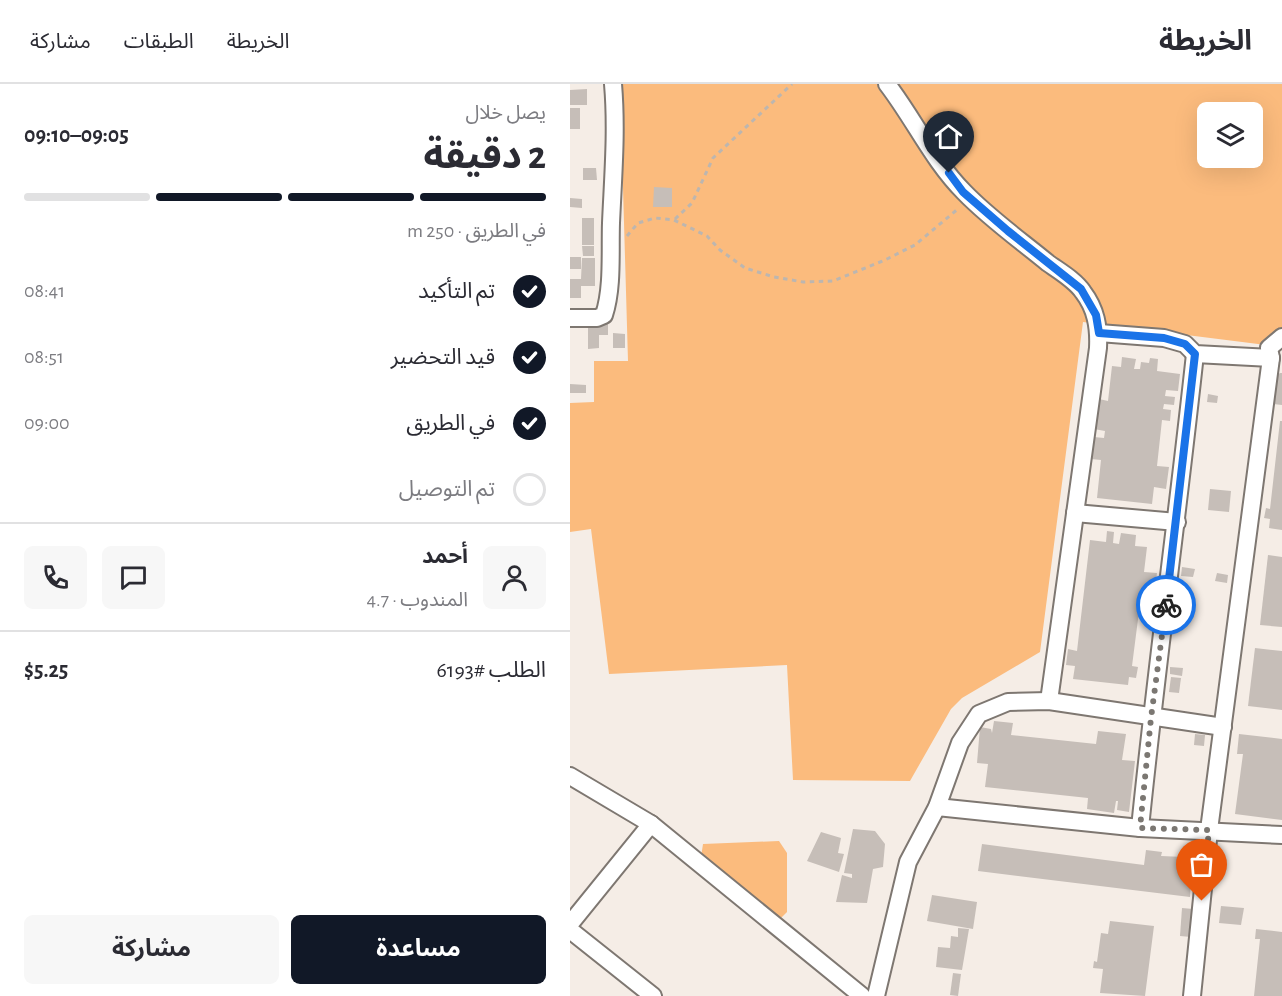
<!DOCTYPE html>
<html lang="ar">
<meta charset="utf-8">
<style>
body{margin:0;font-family:"Alegreya Sans","Noto Sans Arabic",sans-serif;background:#f7f7f7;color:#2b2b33;direction:rtl;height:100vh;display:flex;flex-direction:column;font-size:22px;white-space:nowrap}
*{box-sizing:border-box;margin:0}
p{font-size:20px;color:#7c7c81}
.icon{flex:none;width:33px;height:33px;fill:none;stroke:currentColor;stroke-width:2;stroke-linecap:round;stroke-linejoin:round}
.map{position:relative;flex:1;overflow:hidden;direction:ltr}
.details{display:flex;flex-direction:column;background:#fff;width:570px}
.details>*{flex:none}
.buttons{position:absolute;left:627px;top:18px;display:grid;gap:12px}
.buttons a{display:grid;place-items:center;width:66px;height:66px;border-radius:9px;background:#fff;box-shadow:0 6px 24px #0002;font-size:30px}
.pin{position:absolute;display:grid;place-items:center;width:51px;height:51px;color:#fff;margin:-62px -26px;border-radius:50% 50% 50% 0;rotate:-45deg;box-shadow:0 0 6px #0007}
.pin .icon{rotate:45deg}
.courier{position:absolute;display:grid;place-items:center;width:60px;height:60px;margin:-30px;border:4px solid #1a73e8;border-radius:50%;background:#fff;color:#222;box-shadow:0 2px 8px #0007}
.overview em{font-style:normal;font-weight:700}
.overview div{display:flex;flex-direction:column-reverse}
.overview{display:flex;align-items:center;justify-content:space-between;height:102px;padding:0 24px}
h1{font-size:39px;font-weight:700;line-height:45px}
.bar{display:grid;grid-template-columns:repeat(4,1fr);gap:9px 6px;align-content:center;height:72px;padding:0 24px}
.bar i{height:8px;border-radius:4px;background:#e1e1e2}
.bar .on{background:#111827}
.bar p{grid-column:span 4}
.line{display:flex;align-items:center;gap:15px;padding:0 24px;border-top:2px solid #e1e1e2}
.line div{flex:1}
.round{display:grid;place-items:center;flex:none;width:63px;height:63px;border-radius:9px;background:#f7f7f7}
ol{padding:0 24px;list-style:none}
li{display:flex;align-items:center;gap:18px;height:66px}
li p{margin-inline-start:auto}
li .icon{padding:6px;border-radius:50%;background:#111827;color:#fff;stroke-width:4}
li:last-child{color:#7c7c81}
li i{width:33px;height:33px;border:3px solid #e1e1e2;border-radius:50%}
.action{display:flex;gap:12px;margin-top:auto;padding:12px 24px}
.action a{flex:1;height:69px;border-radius:9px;background:#111827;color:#fff;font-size:24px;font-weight:700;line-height:69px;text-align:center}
.action a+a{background:#f7f7f7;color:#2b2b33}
header{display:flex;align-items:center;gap:36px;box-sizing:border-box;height:84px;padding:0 30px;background:#fff;border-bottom:2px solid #e1e1e2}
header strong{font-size:28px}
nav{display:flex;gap:33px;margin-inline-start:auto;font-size:21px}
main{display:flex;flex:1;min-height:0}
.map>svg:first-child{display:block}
.green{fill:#fbbb7d;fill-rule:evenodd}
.building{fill:#c6beb8}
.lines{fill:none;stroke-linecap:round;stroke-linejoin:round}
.street-casing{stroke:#7e7771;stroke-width:20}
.path{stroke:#bcb6b0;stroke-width:3;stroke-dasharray:4.5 4.5;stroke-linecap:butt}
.street{stroke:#fff;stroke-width:16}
.done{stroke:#7b7772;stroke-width:6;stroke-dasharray:0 10.8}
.route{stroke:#1a73e8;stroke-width:8}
</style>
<header>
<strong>الخريطة</strong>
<nav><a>الخريطة</a><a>الطبقات</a><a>مشاركة</a></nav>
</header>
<main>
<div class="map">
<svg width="712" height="912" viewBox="0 0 712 912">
<rect width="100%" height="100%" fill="#f5ede6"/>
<g class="green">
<path d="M 50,0 L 712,0 L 712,263 L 513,238 L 470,568 L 392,614 L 381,625 L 340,697 L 223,696 L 217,581 L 39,590 L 21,445 L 0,448 L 0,319 L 24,318 L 24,277 L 58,277 ZM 638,28 L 682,28 L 682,74 L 638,74 Z"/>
<polygon points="209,757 217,769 217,828 209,836 131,773 133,760"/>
</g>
<g class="building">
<polygon points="17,5 17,21 0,21 0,6"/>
<rect x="0" y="24" width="10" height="21"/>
<polygon points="13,84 26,84 27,96 13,96"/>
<polygon points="84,103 102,104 102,123 83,123"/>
<polygon points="0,114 12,115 12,124 0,123"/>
<rect x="12" y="134" width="12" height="27"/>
<polygon points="12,162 24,162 24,172 13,172"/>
<rect x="0" y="173" width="11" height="12"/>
<polygon points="12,174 25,174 25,202 11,202 11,214 0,214 0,195 11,195"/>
<polygon points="18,237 38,237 38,251 29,251 29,264 18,265"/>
<polygon points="43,249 55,250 55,264 43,264"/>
<polygon points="552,273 566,275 564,285 570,285 571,278 579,279 580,274 588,275 587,287 610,290 608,307 596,306 595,312 605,313 604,321 594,320 593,325 601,326 600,337 592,336 587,382 599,383 596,405 584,403 582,420 527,414 531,376 521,375 524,353 534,354 535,347 524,345 525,336 527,336 529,315 538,317 542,282 551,283"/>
<polygon points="710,289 712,289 712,321 703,320 706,292"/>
<polygon points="0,300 16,301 16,309 0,309"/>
<polygon points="638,310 648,312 647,319 637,318"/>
<polygon points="710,337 712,337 712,446 699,444 700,435 694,434 696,424 700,425"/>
<polygon points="640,405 661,407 659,428 638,426"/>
<polygon points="537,447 544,448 543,459 549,460 551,449 566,451 565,462 577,463 574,488 587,489 585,505 572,504 562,582 568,583 566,594 559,593 558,601 503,595 505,582 496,581 498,565 507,567 520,456 536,458"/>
<polygon points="698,471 712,473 712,543 690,541"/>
<polygon points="612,483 625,485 623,493 611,492"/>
<polygon points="647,489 658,491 657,499 645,497"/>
<polygon points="607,529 620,530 620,537 607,536"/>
<polygon points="685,564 712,567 712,626 678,622"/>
<polygon points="600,583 613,584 612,592 600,590"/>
<polygon points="601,593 611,594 609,609 599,608"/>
<polygon points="424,637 443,639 441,651 526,660 528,647 556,650 552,676 565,677 559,728 547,726 548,717 546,717 544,729 517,725 518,714 415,703 418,680 407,679 410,643 421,645 422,649"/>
<polygon points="625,650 635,651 634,662 624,661"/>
<polygon points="669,650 712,655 712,736 665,730 673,670 667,670"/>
<polygon points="283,745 305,747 315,760 313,783 303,785 297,819 266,818 272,791 282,794 282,790 274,789"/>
<polygon points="251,748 271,754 268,769 274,770 269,788 237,777"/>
<polygon points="412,760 574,781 576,766 592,768 591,772 614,773 613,775 622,776 620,813 408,787"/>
<polygon points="362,811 407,818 403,845 357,837"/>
<polygon points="651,822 674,824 671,841 649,839"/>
<polygon points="612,824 623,825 621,853 610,852"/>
<polygon points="540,837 584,842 575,912 530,909 533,885 523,884 524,877 527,878 531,849 538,850"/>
<polygon points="388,844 399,845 392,886 366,883 368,863 380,864 381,852 388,853"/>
<polygon points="686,845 712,848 712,912 684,912 690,855 685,855"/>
<polygon points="383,889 391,890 388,912 380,911"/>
</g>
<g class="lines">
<g class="street-casing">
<g id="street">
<path d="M 317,0 C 344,35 363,77 394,108 C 419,134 450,156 478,179 C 489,187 505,196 513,208 C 526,225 529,243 528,264 L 479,617"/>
<path d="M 0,234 L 27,234 L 34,231 C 43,204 40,167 41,139 C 43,93 47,46 43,0"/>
<polyline points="529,249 594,254 615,260 625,270 701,274 699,264 712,253"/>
<polyline points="505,429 607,438"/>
<polyline points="0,692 81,740 292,912"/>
<polyline points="367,723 570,744 712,751"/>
<path d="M 570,744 C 586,586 608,428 625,270"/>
<polyline points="0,840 81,740"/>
<polyline points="0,846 83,912"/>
<polyline points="306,912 338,778 367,723 390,659 409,630 438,618 479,617 653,643"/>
<polyline points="622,912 639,746 701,274"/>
</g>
</g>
<g class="path">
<polyline points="105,135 122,119 143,74 222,0"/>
<polyline points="57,152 68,139 85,134 104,136 137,152 150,166 175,184 204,193 233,198 263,197 315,176 345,161 389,124"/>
</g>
<use href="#street" class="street"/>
</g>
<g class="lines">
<polyline class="done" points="596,521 581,634 570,744 639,746 632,817"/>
<polyline class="route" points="379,89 393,108 438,147 511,205 526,231 529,249 594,254 615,260 625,270 596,521"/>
</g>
</svg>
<div class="buttons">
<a><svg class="icon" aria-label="layers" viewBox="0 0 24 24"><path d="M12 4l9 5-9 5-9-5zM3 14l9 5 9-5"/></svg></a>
</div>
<div class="pin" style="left:632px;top:817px;background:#ea580c"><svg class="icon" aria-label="bag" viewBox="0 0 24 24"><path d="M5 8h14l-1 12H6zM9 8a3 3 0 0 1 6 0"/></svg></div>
<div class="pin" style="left:379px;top:89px;background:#1f2937"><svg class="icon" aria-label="home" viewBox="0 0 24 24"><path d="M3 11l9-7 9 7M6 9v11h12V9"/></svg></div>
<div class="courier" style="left:596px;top:521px"><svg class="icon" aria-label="bike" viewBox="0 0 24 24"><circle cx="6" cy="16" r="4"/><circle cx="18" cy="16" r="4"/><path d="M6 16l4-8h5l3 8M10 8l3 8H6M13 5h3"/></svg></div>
</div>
<section class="details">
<div class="overview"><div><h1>2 دقيقة</h1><p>يصل خلال</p></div><em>09:05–09:10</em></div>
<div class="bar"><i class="on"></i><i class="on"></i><i class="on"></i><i></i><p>في الطريق · 250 m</p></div>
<ol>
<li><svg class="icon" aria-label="check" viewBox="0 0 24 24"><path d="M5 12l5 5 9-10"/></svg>تم التأكيد<p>08:41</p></li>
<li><svg class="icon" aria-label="check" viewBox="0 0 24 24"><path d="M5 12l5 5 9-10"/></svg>قيد التحضير<p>08:51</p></li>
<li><svg class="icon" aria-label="check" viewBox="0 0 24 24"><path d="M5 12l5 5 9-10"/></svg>في الطريق<p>09:00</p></li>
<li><i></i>تم التوصيل</li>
</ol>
<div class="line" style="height:108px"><a class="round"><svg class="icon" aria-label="person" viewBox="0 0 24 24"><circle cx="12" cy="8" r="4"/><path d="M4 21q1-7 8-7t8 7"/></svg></a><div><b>أحمد</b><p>المندوب · 4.7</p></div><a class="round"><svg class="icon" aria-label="chat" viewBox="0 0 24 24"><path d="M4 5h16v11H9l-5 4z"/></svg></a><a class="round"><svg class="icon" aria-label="phone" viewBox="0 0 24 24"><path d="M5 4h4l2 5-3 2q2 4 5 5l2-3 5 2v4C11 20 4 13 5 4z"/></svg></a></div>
<div class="line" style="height:78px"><div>الطلب #6193</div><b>$5.25</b></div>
<div class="action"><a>مساعدة</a><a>مشاركة</a></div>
</section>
</main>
